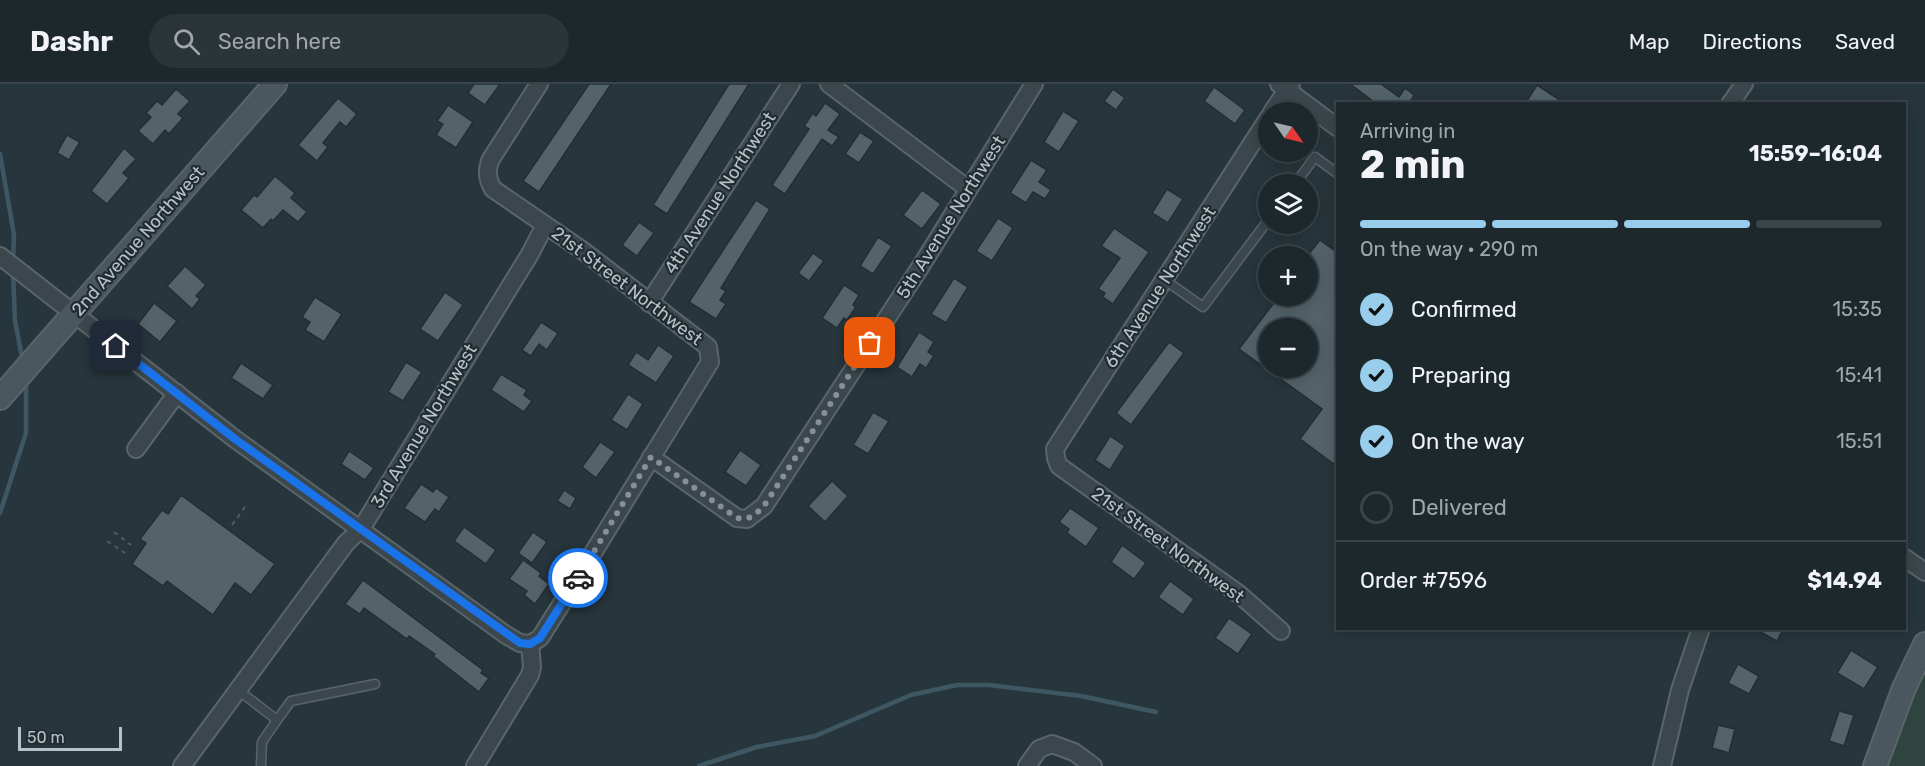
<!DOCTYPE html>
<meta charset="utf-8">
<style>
body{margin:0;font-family:Rubik,sans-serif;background:#2a3439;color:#f1f3f6;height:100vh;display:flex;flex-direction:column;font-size:22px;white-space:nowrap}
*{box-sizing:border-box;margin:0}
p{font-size:20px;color:#a0a6aa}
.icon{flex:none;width:33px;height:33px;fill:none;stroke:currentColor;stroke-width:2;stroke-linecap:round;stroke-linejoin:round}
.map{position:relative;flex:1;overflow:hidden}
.side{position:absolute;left:1336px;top:18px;width:570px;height:528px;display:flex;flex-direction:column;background:#1d282d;border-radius:0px;box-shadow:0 3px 15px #0003,0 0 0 2px #3b4449}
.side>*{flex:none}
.needle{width:39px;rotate:124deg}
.buttons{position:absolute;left:1258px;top:18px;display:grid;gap:12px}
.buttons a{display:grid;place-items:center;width:60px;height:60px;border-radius:50%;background:#1d282d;box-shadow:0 3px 15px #0003,0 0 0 2px #3b4449;font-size:30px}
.scale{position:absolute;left:18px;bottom:15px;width:104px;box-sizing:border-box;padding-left:6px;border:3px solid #b7c2c7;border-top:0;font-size:16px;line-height:21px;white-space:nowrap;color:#b7c2c7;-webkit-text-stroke:4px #202c31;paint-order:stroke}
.pin{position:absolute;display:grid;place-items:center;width:51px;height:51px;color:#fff;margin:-26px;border-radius:12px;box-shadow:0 3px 9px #0006}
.courier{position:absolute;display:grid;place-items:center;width:60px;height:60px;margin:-30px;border:4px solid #1a73e8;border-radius:50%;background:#fff;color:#222;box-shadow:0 2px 8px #0007}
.overview em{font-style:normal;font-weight:700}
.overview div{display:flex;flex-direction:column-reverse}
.overview{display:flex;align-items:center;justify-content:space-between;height:102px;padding:0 24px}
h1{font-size:39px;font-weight:700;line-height:45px}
.bar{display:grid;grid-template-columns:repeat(4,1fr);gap:9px 6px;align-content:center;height:72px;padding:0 24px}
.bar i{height:8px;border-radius:4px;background:#3b4449}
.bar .on{background:#98ceec}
.bar p{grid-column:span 4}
.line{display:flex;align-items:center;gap:15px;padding:0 24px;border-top:2px solid #3b4449}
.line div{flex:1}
ol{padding:0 24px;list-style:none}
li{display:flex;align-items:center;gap:18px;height:66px}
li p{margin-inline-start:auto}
li .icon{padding:6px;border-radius:50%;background:#98ceec;color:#111;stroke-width:4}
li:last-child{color:#a0a6aa}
li i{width:33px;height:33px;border:3px solid #3b4449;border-radius:50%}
header{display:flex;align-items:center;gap:36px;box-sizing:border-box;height:84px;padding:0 30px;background:#1d282d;border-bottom:2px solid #3b4449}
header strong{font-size:28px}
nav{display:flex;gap:33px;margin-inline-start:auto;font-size:21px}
.search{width:420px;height:54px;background:#2a3439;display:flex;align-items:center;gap:15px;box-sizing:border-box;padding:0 21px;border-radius:33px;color:#a0a6aa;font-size:22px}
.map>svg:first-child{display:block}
.green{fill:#2f443e}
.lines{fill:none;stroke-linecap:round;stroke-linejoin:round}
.stream{stroke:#3f5763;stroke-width:4.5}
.building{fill:#536369;stroke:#222e33;stroke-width:1.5;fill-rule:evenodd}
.lane-casing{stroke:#59656a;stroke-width:11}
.street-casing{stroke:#59656a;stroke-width:20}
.secondary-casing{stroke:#59656a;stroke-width:26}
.path{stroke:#4e605e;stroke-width:2;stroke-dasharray:4.5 4.5;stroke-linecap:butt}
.lane{stroke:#3b474c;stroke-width:8}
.street{stroke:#3b474c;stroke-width:16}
.secondary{stroke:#4a575f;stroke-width:22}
.done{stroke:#859196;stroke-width:6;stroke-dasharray:0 10.8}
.route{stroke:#1a73e8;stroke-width:8}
.labels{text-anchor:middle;stroke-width:4.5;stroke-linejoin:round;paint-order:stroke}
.street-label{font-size:18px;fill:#b7c2c7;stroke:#202c31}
</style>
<header>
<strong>Dashr</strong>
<div class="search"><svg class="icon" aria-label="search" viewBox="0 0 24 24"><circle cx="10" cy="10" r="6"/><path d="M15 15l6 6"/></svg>Search here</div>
<nav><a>Map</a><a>Directions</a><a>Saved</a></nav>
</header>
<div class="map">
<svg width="1925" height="682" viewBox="0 0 1925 682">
<rect width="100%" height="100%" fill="#27363c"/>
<polygon class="green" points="1925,574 1925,682 1884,682"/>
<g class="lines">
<g class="stream">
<polyline points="0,70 14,151 13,177"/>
<polyline points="13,188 15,237 23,278"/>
<polyline points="0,429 26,349 26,295"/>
<polyline points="699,682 757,663 815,652 911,611 957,601 989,601 1081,612 1156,628"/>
</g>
</g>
<g class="building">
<polygon points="474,0 500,0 485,21 468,9"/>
<polygon points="589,0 611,0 539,108 523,97"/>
<polygon points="729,0 749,0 667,130 653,121"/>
<polygon points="1350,0 1381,0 1399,13 1405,4 1414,11 1409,20 1377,20"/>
<polygon points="1537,1 1566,20 1525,20"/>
<polygon points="1214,3 1245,26 1235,40 1204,17"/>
<polygon points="176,5 190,17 178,30 183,34 169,50 165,46 153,60 138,47 151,33 146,29 157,17 162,21"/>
<polygon points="1113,5 1125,14 1116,26 1104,17"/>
<polygon points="338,14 357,30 346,43 340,38 323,59 328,63 317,77 298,61"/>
<polygon points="825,19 840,30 828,46 839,53 832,62 822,55 785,110 772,101 809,45 804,42 813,29 816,32"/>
<polygon points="448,21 473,38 456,64 436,51 443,40 437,37"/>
<polygon points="1063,27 1079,37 1059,68 1044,58"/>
<polygon points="860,48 874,57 859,79 845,70"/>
<polygon points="67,51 80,58 69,76 57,69"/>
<polygon points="124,64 136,75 123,89 129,94 107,120 91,107"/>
<polygon points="1031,76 1047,86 1039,98 1051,106 1045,115 1033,108 1026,119 1010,109"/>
<polygon points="275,92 295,109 291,114 307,128 298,138 283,126 273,137 271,135 263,144 241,126 254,111 257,113"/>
<polygon points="1167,105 1183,115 1168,139 1152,129"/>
<polygon points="922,106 941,120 922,145 903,131"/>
<polygon points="756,116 770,125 721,204 726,207 720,216 726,220 716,235 689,218"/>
<polygon points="998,134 1013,144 992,177 976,167"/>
<polygon points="639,138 654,149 637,172 622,161"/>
<polygon points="1114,144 1149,168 1113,220 1103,213 1105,209 1098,205 1120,174 1101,162"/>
<polygon points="878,153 892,162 873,190 860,182"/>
<path d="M 1320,156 L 1338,169 L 1338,383 L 1300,355 L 1322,325 L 1239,265 L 1279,212 L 1308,212 L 1308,171 ZM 1269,244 L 1308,244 L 1308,284 L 1269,284 Z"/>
<polygon points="813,169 824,177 809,197 798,189"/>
<polygon points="185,182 206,201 196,212 200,215 192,225 167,202"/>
<polygon points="954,194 968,203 946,239 931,230"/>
<polygon points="844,201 859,211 853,221 856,223 847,236 844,234 837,244 822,234"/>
<polygon points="445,208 463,221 438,257 420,245"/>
<polygon points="315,213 342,230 324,258 305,246 310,238 302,233"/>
<polygon points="154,219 177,237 160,258 138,240"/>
<polygon points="541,238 558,249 547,266 539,260 531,272 522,266"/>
<polygon points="919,248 934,258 928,268 934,272 926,284 920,280 912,293 897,283"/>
<polygon points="1169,258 1184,269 1131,341 1116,329"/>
<polygon points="658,261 674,272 656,299 628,281 636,268 648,276"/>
<polygon points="406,278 422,288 403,317 388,308"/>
<polygon points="241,279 273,301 263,315 231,294"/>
<polygon points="501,290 527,306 524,311 532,317 524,328 491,306"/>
<polygon points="628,310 643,320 627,346 611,336"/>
<polygon points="873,328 889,337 868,370 853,361"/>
<polygon points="1110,352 1125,362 1110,386 1095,376"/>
<polygon points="600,358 615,368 596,394 582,383"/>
<polygon points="740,366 761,381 746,402 725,388"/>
<polygon points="349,367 374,384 365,396 341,380"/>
<polygon points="832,397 848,412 825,438 808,422"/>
<polygon points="421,400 433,408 436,404 449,413 439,428 435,425 425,438 404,424"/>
<polygon points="564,406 576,414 570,425 557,417"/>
<polygon points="181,411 275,480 251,511 235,499 213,531 167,497 163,502 132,480 146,459 140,455 162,426 168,430"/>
<polygon points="1070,424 1099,444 1086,463 1067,449 1069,445 1059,438"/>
<polygon points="464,443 496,466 486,480 454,457"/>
<polygon points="533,448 547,458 532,479 518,469"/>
<polygon points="1122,461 1146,479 1134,495 1111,478"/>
<polygon points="523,476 541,489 539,492 549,500 535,520 524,511 527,507 509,495"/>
<polygon points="363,496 483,586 481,589 489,594 479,608 433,572 435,570 409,552 407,555 364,524 360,530 345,520"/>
<polygon points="1170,497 1194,515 1183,531 1158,513"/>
<polygon points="1229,534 1252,550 1238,570 1215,554"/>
<polygon points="1753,544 1784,544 1777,557"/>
<polygon points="1851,566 1878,583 1864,605 1837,589"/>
<polygon points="1738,580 1759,592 1749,610 1728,599"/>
<polygon points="1839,627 1854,631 1844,662 1829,657"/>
<polygon points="1718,641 1735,645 1729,669 1712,664"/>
</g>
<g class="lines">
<g class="lane-casing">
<g id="lane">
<polyline points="1295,100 1315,73 1338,90"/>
<polyline points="1165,196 1203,223 1269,135"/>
<polyline points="238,606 277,636 262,658 261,682"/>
<polyline points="277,636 291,617 375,600"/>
</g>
</g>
<g class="street-casing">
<g id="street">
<polyline points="829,0 968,105"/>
<polyline points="1279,0 1338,44"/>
<polyline points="1730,20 1744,0"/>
<polyline points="1272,28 1291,0"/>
<polyline points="1269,33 1055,365 1056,374 1059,382 1239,510 1281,547"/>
<polyline points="0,172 235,355 506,551 520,559 530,560"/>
<polyline points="649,219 791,0"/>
<polyline points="136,365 177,309"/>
<polyline points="651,373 737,434 747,435 764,422 921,182 1034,0"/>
<polyline points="1905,474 1925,488"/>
<path d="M 530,560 L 540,554 L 574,500 L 710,278 L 708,263 L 582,166 L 493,105 C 487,95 486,86 491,75 L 539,0"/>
<polyline points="182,682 346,459 361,445 530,170 545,141"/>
<polyline points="475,682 530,591 532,583 530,560"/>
<polyline points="1027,682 1039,665 1052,660 1074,668 1093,682"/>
<polyline points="1662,682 1680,606 1701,544"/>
</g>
</g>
<g class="secondary-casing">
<g id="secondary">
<polyline points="0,314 275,0"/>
<polyline points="1875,682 1904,604 1925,560"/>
</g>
</g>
<g class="path">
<polyline points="232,441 245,423"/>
<polyline points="114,448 131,461"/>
<polyline points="107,457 125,469"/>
</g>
<use href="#lane" class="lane"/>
<use href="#street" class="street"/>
<use href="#secondary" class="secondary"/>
</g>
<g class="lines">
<path class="done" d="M 578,494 L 651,373 L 737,434 C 749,437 756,430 764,422 L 870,259"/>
<polyline class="route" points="116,262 235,355 520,559 530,560 540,554 578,494"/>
</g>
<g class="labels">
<g class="street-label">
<text transform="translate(720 109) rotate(-57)" y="6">4th Avenue Northwest</text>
<text transform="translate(951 133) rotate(-58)" y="6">5th Avenue Northwest</text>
<text transform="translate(138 157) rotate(-49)" y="6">2nd Avenue Northwest</text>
<text transform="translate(627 202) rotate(37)" y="6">21st Street Northwest</text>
<text transform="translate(1160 203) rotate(-57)" y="6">6th Avenue Northwest</text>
<text transform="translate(424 342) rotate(-59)" y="6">3rd Avenue Northwest</text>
<text transform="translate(1168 461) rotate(36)" y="6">21st Street Northwest</text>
</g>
</g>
</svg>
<div class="buttons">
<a><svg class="needle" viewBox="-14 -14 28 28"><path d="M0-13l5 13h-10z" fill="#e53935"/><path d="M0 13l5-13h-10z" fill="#a0a6aa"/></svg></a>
<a><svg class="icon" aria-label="layers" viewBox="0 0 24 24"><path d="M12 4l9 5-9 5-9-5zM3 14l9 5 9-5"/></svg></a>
<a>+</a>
<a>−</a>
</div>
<div class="scale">50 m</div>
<div class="pin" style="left:870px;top:259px;background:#ea580c"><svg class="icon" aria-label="bag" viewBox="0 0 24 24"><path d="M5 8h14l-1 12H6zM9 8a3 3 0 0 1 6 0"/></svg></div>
<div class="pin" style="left:116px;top:262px;background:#1f2937"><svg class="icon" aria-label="home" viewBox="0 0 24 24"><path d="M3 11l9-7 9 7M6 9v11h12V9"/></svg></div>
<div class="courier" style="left:578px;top:494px"><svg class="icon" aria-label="car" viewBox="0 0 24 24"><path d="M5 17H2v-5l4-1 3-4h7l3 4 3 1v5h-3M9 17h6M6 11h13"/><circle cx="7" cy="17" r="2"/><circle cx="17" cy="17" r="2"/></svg></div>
<section class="side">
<div class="overview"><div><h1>2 min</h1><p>Arriving in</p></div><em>15:59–16:04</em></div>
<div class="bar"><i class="on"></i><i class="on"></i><i class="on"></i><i></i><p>On the way · 290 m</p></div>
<ol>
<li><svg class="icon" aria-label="check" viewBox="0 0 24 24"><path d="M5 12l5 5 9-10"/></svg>Confirmed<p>15:35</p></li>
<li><svg class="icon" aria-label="check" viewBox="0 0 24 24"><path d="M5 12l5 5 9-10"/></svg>Preparing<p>15:41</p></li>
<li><svg class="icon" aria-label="check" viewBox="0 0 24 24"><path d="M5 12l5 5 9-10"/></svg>On the way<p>15:51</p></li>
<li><i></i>Delivered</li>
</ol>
<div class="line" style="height:78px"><div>Order #7596</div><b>$14.94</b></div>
</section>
</div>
